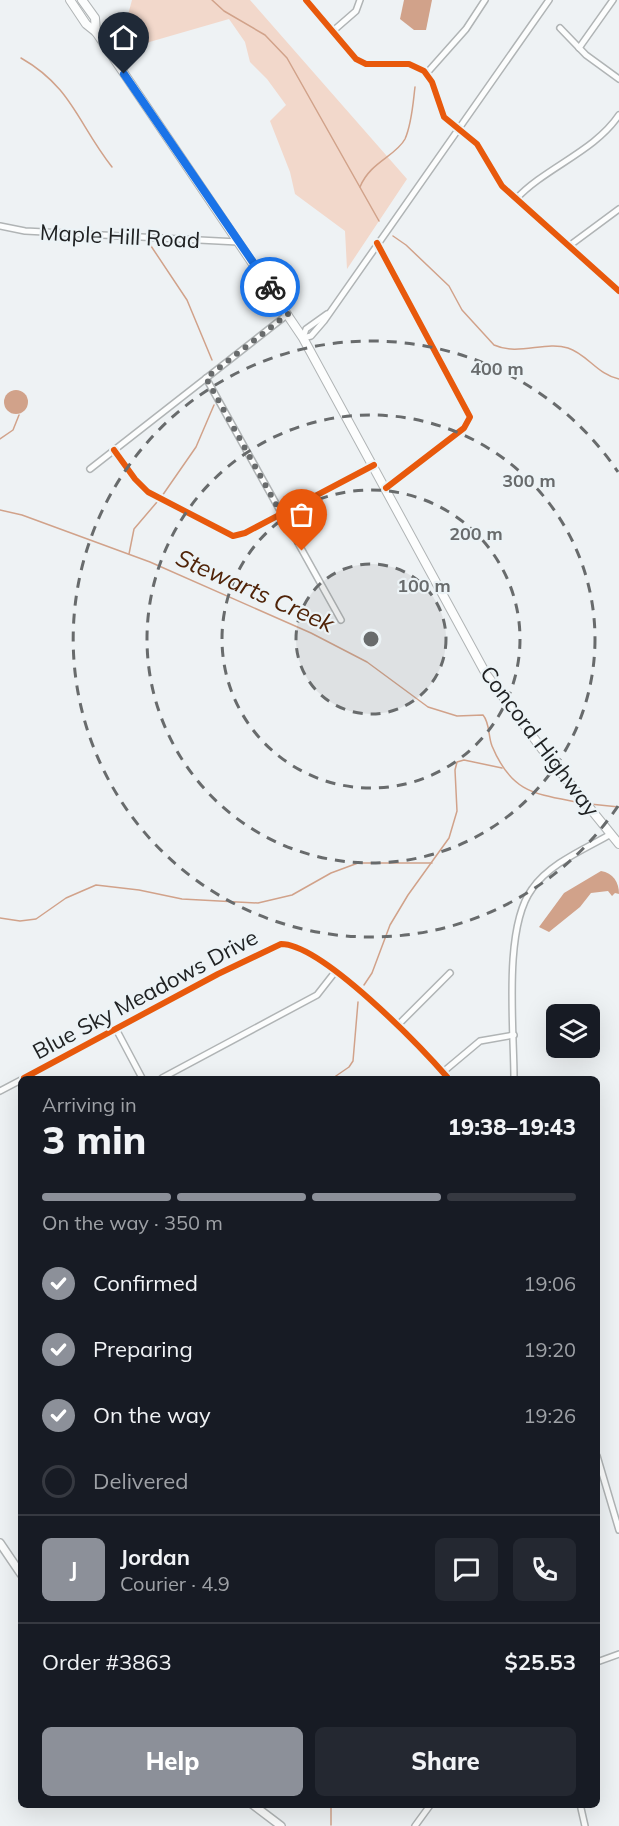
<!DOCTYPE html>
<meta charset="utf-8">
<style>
body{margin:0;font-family:Mulish,sans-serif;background:#242831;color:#f1f3f6;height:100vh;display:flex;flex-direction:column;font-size:22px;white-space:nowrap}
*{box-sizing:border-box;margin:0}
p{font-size:20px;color:#9ea1a6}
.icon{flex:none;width:33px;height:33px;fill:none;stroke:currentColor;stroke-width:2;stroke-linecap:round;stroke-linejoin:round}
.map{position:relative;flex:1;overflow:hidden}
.details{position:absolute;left:18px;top:1076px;width:582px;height:732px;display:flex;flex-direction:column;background:#171b24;border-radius:9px;box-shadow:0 6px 24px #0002}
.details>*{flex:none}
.controls{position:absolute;left:546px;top:1004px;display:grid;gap:12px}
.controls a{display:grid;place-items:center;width:54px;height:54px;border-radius:9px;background:#171b24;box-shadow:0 6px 24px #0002;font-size:30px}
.pin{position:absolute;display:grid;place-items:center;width:51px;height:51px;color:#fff;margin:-62px -26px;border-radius:50% 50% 50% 0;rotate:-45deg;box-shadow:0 0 6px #0007}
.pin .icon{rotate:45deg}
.courier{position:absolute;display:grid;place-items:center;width:60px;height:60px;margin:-30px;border:4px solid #1a73e8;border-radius:50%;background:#fff;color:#222;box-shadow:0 2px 8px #0007}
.overview em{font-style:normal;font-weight:800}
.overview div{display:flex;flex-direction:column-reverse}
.overview{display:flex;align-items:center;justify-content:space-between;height:102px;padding:0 24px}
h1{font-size:39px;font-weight:800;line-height:45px}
.bar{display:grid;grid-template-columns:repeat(4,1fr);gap:9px 6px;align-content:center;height:72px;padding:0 24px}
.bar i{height:8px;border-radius:4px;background:#363941}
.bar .active{background:#8c9099}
.bar p{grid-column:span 4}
.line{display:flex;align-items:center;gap:15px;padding:0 24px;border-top:2px solid #363941}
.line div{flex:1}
.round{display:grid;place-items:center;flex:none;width:63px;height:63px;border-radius:9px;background:#242831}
ol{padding:0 24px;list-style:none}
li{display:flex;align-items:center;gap:18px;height:66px}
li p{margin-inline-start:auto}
li .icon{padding:6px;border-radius:50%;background:#8c9099;color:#fff;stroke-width:4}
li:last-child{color:#9ea1a6}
li i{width:33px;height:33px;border:3px solid #363941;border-radius:50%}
.primary-button{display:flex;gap:12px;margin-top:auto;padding:12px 24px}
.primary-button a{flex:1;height:69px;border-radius:9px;background:#8c9099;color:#fff;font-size:24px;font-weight:800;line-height:69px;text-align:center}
.primary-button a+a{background:#242831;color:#f1f3f6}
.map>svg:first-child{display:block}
.green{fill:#f2d8cb}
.water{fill:#d1a28a}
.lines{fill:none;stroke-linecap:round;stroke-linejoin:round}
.stream{stroke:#d1a28a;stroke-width:1.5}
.minor-casing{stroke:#b0b4b5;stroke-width:8}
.major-casing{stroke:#b0b4b5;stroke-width:10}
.highway-casing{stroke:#b0b4b5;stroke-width:10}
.minor{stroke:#fcfdfd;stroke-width:5}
.major{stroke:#fcfdfd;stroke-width:7}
.highway{stroke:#fcfdfd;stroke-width:8}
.cycleway-casing{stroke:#ecf3f6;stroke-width:10}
.cycleway{stroke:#e8590c;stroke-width:6}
.done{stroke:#686b6c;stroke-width:6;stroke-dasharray:0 10.8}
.route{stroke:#1a73e8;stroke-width:8}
.ring{fill:none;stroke:#686b6c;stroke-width:3;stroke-dasharray:10 8}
.labels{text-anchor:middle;stroke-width:4.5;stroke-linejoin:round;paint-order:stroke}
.street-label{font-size:22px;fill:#202223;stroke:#ecf3f6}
.water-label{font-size:24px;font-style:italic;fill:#502308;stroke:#ecf3f6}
.centre{fill:#686b6c;stroke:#ecf3f6;stroke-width:3}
.ring-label{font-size:18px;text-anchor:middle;font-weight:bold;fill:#686b6c;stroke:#ecf3f6;stroke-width:4.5;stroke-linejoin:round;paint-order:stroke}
</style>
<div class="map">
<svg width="619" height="1826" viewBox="0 0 619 1826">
<rect width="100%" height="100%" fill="#eef2f4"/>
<polygon class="green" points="132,0 250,0 407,179 347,269 345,231 295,194 290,172 270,121 286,105 267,79 250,62 245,42 229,19 139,45 125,26"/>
<g class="water">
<polygon points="404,0 432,0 426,30 414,30 400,19"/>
<circle cx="16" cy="402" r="12"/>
<path d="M 601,871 C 613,873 619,882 619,894 L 615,893 L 612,896 L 608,891 L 591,893 L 580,907 L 549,932 L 539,927 L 564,893 Z"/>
</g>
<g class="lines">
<g class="stream">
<polyline points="212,0 224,11 265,35 287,58 379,221"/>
<path d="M 21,58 C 72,87 78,124 112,167"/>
<path d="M 360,187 C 370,162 396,156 405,139 C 412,123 413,103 415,87"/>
<path d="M 393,236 L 406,245 L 449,286 L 462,310 L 494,345 C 518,356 545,341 568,348 C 587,354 598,375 619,379"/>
<polyline points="149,243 187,300 212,360"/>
<polyline points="0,439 13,430 19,415"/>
<polyline points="162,496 196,447 214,405"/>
<path d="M 0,510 L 22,515 L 150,562 L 311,633 L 367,662 L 428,707 L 457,716 L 483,715 C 490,723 488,736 492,746 C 512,794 536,794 582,803"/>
<polyline points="129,554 134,529 157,502"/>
<polyline points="590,804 619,807"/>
<polyline points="0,918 20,921 36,919 66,898 96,885 139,890 182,899 258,903 292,895 331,873 358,863 432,863"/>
<polyline points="364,985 372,973 390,925 408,895 449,838 457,811 455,770 457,762 464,760 502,768"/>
<polyline points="333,1078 349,1067 353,1061 358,1002"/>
<polyline points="331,1825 331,1804"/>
</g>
<g class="minor-casing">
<g id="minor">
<polyline points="306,0 356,59 366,64 409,64 424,71 432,82 444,117 477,144 502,186 619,291"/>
<polyline points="560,28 586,55 619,79"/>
<polyline points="333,31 356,11 360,0"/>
<polyline points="579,48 613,0"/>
<polyline points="426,74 466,29 485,0"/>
<path d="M 516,199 C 546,167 594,152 619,115"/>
<polyline points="0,226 25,231 238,242"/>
<polyline points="377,243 470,417 464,428 386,488"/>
<polyline points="569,246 619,209"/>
<polyline points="303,338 311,336 324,321 549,0"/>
<polyline points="303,338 306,329 327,314"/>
<polyline points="206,378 341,620"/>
<polyline points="114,450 135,479 148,492 233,536 245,533 373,465"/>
<polyline points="90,469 288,314"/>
<polyline points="398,1025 450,973"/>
<polyline points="116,1029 142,1078"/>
<polyline points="443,1072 480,1041 514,1035"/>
<path d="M 24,1078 L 218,974 L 281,944 C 322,944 420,1046 448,1078"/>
<polyline points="162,1078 317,995 335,972"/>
<path d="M 514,1078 C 514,1029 503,928 532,889 C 550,863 585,849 611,834"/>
<polyline points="0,1091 21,1080"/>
<polyline points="597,1456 619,1530"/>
<polyline points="597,1662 619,1654"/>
<polyline points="580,1804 585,1826"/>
<polyline points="415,1826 431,1804"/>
</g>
</g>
<g class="major-casing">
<g id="major">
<polyline points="0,1543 21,1574"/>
<polyline points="252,1804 281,1826"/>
</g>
</g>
<g class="highway-casing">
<g id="highway">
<polyline points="70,0 86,24 96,32 303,338 486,674 542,749 619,844"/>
<polyline points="82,0 95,18 96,32"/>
</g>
</g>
<use href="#minor" class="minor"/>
<use href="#major" class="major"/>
<use href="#highway" class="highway"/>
<g class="cycleway-casing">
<g id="cycleway">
<polyline points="306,0 356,59 366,64 409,64 424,71 432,82 444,117 477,144 502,186 619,291"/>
<polyline points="377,243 470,417 464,428 386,488"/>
<polyline points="114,450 135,479 148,492 233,536 245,533 374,465"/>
<path d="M 24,1078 L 218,974 L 281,944 C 322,944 420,1046 448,1078"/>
</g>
</g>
<use href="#cycleway" class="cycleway"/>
</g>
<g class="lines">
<polyline class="done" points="270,287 288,314 206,378 302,551"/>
<polyline class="route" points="124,74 270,287"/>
</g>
<circle cx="371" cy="639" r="75" fill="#686b6c" fill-opacity=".12"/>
<g class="ring">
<circle cx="371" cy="639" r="75"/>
<circle cx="371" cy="639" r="149"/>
<circle cx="371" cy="639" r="224"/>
<path d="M618 806A298 298 0 1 1 618 472"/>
</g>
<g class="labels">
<g class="street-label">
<text transform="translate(120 236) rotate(3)" y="8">Maple Hill Road</text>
<text transform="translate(540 741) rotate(53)" y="8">Concord Highway</text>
<text transform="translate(145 994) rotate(-28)" y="8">Blue Sky Meadows Drive</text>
</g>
<g class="water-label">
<text transform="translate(255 591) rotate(24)" y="8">Stewarts Creek</text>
</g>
</g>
<circle cx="371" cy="639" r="9" class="centre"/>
<g class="ring-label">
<text x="497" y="375">400 m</text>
<text x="529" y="487">300 m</text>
<text x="476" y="540">200 m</text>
<text x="424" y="592">100 m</text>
</g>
</svg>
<div class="controls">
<a><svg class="icon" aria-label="layers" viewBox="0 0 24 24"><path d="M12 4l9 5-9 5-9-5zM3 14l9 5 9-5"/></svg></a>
</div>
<div class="pin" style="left:302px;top:551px;background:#ea580c"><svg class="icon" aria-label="bag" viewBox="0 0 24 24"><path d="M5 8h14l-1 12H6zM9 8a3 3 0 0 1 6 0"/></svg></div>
<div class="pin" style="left:124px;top:74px;background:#1f2937"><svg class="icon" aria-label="home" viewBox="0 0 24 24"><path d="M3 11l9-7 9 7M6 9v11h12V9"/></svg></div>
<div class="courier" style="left:270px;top:287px"><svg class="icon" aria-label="bike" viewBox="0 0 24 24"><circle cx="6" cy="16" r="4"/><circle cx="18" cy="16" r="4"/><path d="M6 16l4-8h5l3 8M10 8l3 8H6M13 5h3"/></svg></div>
<section class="details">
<div class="overview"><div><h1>3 min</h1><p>Arriving in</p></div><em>19:38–19:43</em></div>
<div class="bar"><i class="active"></i><i class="active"></i><i class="active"></i><i></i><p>On the way · 350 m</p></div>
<ol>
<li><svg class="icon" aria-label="check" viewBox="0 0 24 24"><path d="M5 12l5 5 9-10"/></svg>Confirmed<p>19:06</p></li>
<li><svg class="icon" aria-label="check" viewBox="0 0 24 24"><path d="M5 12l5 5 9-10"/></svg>Preparing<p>19:20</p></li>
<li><svg class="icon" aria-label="check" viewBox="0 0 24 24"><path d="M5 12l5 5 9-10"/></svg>On the way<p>19:26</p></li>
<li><i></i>Delivered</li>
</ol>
<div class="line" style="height:108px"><b class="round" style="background:#8c9099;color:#fff">J</b><div><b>Jordan</b><p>Courier · 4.9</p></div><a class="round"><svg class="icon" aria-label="chat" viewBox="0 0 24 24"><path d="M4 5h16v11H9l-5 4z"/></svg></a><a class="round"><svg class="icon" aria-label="phone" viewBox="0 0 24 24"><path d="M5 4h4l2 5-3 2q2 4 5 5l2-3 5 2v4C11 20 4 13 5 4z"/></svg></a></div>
<div class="line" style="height:78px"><div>Order #3863</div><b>$25.53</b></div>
<div class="primary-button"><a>Help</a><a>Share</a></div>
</section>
</div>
